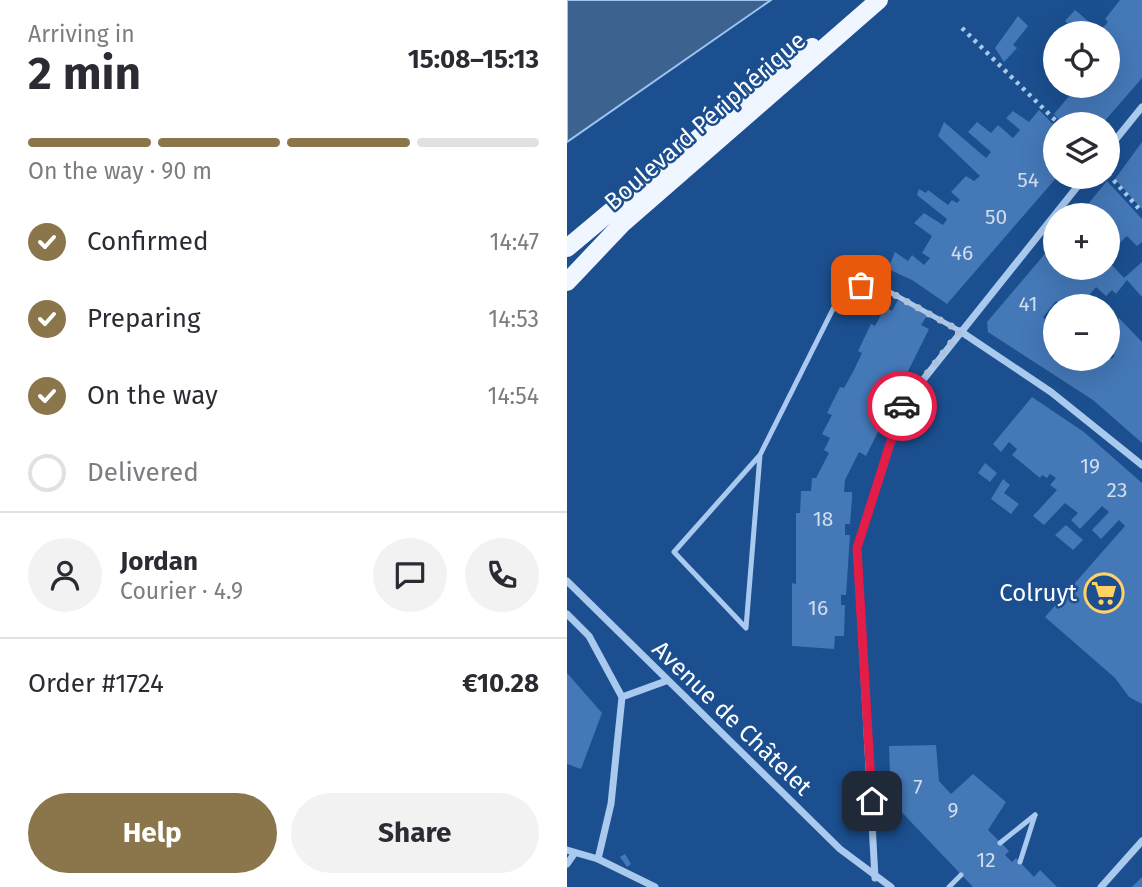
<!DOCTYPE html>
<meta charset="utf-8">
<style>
body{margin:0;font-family:"Fira Sans",sans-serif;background:#f2f2f3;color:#2b2b33;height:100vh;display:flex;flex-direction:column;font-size:26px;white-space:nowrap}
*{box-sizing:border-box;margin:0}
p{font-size:23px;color:#7c7c81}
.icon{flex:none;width:38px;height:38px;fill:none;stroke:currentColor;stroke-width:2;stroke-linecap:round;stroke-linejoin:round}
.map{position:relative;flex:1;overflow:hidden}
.details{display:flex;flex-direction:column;background:#fff;width:567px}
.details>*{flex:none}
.fabs{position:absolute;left:476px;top:21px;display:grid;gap:14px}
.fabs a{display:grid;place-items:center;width:77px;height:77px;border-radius:50%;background:#fff;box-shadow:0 7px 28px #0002;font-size:35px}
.pin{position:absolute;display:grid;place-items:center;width:60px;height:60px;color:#fff;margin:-30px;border-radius:14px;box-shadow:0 4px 10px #0006}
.courier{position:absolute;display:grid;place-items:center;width:70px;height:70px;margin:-35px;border:5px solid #e11d48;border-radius:50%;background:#fff;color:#222;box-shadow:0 2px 9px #0007}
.summary em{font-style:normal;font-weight:700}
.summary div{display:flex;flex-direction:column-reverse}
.summary{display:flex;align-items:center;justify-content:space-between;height:119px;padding:0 28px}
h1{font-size:46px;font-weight:700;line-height:52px}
.bar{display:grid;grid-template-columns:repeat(4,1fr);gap:10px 7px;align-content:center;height:84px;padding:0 28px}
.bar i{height:9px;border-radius:5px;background:#e1e1e2}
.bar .selected{background:#8a764a}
.bar p{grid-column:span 4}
.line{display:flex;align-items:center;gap:18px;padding:0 28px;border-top:2px solid #e1e1e2}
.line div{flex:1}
.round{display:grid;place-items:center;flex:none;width:74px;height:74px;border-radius:37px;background:#f2f2f3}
ol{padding:0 28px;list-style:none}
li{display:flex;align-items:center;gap:21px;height:77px}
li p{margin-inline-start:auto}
li .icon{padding:7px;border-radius:50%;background:#8a764a;color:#fff;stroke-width:4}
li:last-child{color:#7c7c81}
li i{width:38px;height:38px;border:4px solid #e1e1e2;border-radius:50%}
.button{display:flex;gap:14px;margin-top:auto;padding:14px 28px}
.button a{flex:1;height:80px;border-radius:42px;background:#8a764a;color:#fff;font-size:28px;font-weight:700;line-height:80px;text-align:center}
.button a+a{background:#f2f2f3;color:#2b2b33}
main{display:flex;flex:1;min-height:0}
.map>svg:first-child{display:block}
.water{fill:#3c6290;stroke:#9cc4f0;stroke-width:2}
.building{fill:#4478b7}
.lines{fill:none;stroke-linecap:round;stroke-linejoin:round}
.path{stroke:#a9c9ee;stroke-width:4.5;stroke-dasharray:3.5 5;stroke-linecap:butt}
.lane{stroke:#a9c9ee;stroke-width:5}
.street{stroke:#a9c9ee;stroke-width:7}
.primary{stroke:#f0f6ff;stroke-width:18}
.done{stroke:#afc1d8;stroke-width:7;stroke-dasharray:0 12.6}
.route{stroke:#e11d48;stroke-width:9}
.labels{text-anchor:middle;stroke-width:5;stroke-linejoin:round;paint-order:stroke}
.number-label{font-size:21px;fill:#d0dded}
.street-label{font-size:24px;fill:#fff;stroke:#1b4f8f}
.poi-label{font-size:24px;fill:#fff;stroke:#1b4f8f;text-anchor:end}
</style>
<main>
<section class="details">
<div class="summary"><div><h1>2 min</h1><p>Arriving in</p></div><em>15:08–15:13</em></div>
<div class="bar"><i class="selected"></i><i class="selected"></i><i class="selected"></i><i></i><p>On the way · 90 m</p></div>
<ol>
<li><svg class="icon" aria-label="check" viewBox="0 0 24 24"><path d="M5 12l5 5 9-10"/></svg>Confirmed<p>14:47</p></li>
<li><svg class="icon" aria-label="check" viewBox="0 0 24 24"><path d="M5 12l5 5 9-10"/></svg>Preparing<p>14:53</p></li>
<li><svg class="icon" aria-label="check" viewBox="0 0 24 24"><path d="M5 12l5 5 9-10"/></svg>On the way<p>14:54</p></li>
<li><i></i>Delivered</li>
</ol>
<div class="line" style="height:126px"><a class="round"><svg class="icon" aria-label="person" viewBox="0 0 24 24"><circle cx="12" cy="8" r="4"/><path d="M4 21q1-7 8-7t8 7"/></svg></a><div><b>Jordan</b><p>Courier · 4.9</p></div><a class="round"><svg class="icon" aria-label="chat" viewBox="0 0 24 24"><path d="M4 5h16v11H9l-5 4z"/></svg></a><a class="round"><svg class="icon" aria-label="phone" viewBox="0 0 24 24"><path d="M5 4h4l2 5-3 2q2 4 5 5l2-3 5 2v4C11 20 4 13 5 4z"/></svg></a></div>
<div class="line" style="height:91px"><div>Order #1724</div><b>€10.28</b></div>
<div class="button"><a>Help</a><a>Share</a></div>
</section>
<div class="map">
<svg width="575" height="887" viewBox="0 0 575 887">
<rect width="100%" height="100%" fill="#1b4f8f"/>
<polygon class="water" points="0,0 204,0 0,142"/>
<g class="building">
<polygon points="553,0 575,0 575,78 535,124 496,124 487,114 503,95 491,86 541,86 541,33 506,33 508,30 498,21 508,10 533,31 541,22 538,19"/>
<polygon points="451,16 461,26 446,45 450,48 437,62 428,48"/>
<polygon points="472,110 488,126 490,177 380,304 345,280 321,269 328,252 341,261 345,255 357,265 363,258 355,253 365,236 347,223 357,213 376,225 380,219 350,195 352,189 359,193 361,190 381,205 385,200 390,203 393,200 384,192 399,176 407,181 413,176 371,136 377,122 419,158 424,152 401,132 410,122 424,133 431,125 446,138 453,130 439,118 446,111 462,122"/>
<polygon points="575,142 575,209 548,179"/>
<polygon points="540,181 575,219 575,242 570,246 560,236 541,254 541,215 512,215"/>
<polygon points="488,242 488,268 541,268 541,261 557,278 575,262 575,297 560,280 549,294 545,290 539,296 529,287 513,306 494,306 489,301 476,317 488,330 488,359 526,359 532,363 541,356 545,359 548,355 542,350 547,344 541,338 541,321 546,325 552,318 575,342 575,443 526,400 421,332 420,322"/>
<polygon points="331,300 361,314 354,325 362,329 299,456 292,452 278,480 277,492 285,492 285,498 283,524 278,524 278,535 283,535 279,595 274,595 274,605 278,605 277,636 268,636 267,649 225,646 225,583 229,584 229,513 233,513 234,491 244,491 245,478 249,478 262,453 257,450 263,438 255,434 265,415 260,413 273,387 277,388 287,370 295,353 291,351 304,324 308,326 318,307 325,311"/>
<polygon points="465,397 517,432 575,483 575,704 562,697 548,678 478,617 558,526 552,520 534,539 525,530 542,512 535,506 513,529 504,520 511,513 498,503 477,525 466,516 490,490 483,485 489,478 483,474 480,478 475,475 473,478 445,455 450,449 442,442 434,452 426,444"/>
<polygon points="418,463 430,473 423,482 411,473"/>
<polygon points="436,479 443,485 437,493 452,504 444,514 424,499"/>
<polygon points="499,525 516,540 506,550 488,535"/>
<polygon points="0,673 35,713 14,769 0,764"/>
<polygon points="369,745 372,781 384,794 406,774 439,802 421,830 442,851 438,855 445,862 449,858 467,877 473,870 490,887 406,887 324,801 322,746"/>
<polygon points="58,854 64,864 60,867 53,857"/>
<polygon points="575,877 575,887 565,887"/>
</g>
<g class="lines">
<g class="path">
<polyline points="395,28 492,124"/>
<polyline points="541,174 575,212"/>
</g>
<g class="lane">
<polyline points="193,455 107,552 179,628 193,455 278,285 310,285 393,331"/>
<polyline points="433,843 468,815"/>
<polyline points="453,862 468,815"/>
<polyline points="382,887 394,875"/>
</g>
<g class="street">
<polyline points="541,149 575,107"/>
<polyline points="393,331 484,392 575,465"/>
<polyline points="0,581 273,849 324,887"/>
<polyline points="0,614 22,636 55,697"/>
<polyline points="0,850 31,859 88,887"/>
<polyline points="31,859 44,804 55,697 99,681"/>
<polyline points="0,864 7,854"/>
<polyline points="308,878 290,548 336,405 518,177"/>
<polyline points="534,887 575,841"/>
</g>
<g class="primary">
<polyline points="0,248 210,72 245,47"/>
<polyline points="0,282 55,224 312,0"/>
</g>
</g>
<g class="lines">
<polyline class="done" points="294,285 310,285 393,331 335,406"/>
<polyline class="route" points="305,801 290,548 335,406"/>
</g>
<defs>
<g id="supermarket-ring" transform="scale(2.0125)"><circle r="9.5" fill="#1b4f8f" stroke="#ffd166" stroke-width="1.5"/><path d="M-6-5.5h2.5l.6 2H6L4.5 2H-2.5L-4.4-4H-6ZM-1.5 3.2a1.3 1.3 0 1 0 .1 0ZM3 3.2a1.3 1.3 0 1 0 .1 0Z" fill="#ffd166"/></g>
</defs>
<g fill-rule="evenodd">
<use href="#supermarket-ring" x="537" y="593"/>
</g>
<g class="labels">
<g class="number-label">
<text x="461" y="187">54</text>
<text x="429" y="224">50</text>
<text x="395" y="260">46</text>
<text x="461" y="311">41</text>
<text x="523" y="473">19</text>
<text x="550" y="497">23</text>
<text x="256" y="526">18</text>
<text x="251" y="615">16</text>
<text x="351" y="794">7</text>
<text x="386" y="817">9</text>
<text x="419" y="867">12</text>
</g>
<g class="street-label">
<text transform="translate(138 121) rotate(-41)" y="8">Boulevard Périphérique</text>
<text transform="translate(165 718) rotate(44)" y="8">Avenue de Châtelet</text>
</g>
<g class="poi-label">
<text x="510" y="601">Colruyt</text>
</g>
</g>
</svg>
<div class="fabs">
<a><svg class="icon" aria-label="locate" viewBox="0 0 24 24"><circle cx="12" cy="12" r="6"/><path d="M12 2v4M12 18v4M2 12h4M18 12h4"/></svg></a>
<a><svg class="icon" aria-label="layers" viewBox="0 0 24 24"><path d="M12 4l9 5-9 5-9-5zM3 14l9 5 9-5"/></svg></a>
<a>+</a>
<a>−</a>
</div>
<div class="pin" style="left:294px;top:285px;background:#ea580c"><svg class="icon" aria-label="bag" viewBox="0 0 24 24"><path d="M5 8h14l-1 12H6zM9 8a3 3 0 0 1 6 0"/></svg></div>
<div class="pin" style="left:305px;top:801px;background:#1f2937"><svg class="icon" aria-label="home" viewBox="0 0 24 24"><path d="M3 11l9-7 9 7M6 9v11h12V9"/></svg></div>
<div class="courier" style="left:335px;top:406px"><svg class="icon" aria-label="car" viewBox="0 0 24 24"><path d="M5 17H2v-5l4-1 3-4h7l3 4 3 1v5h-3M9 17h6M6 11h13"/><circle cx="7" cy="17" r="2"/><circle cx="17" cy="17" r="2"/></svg></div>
</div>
</main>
